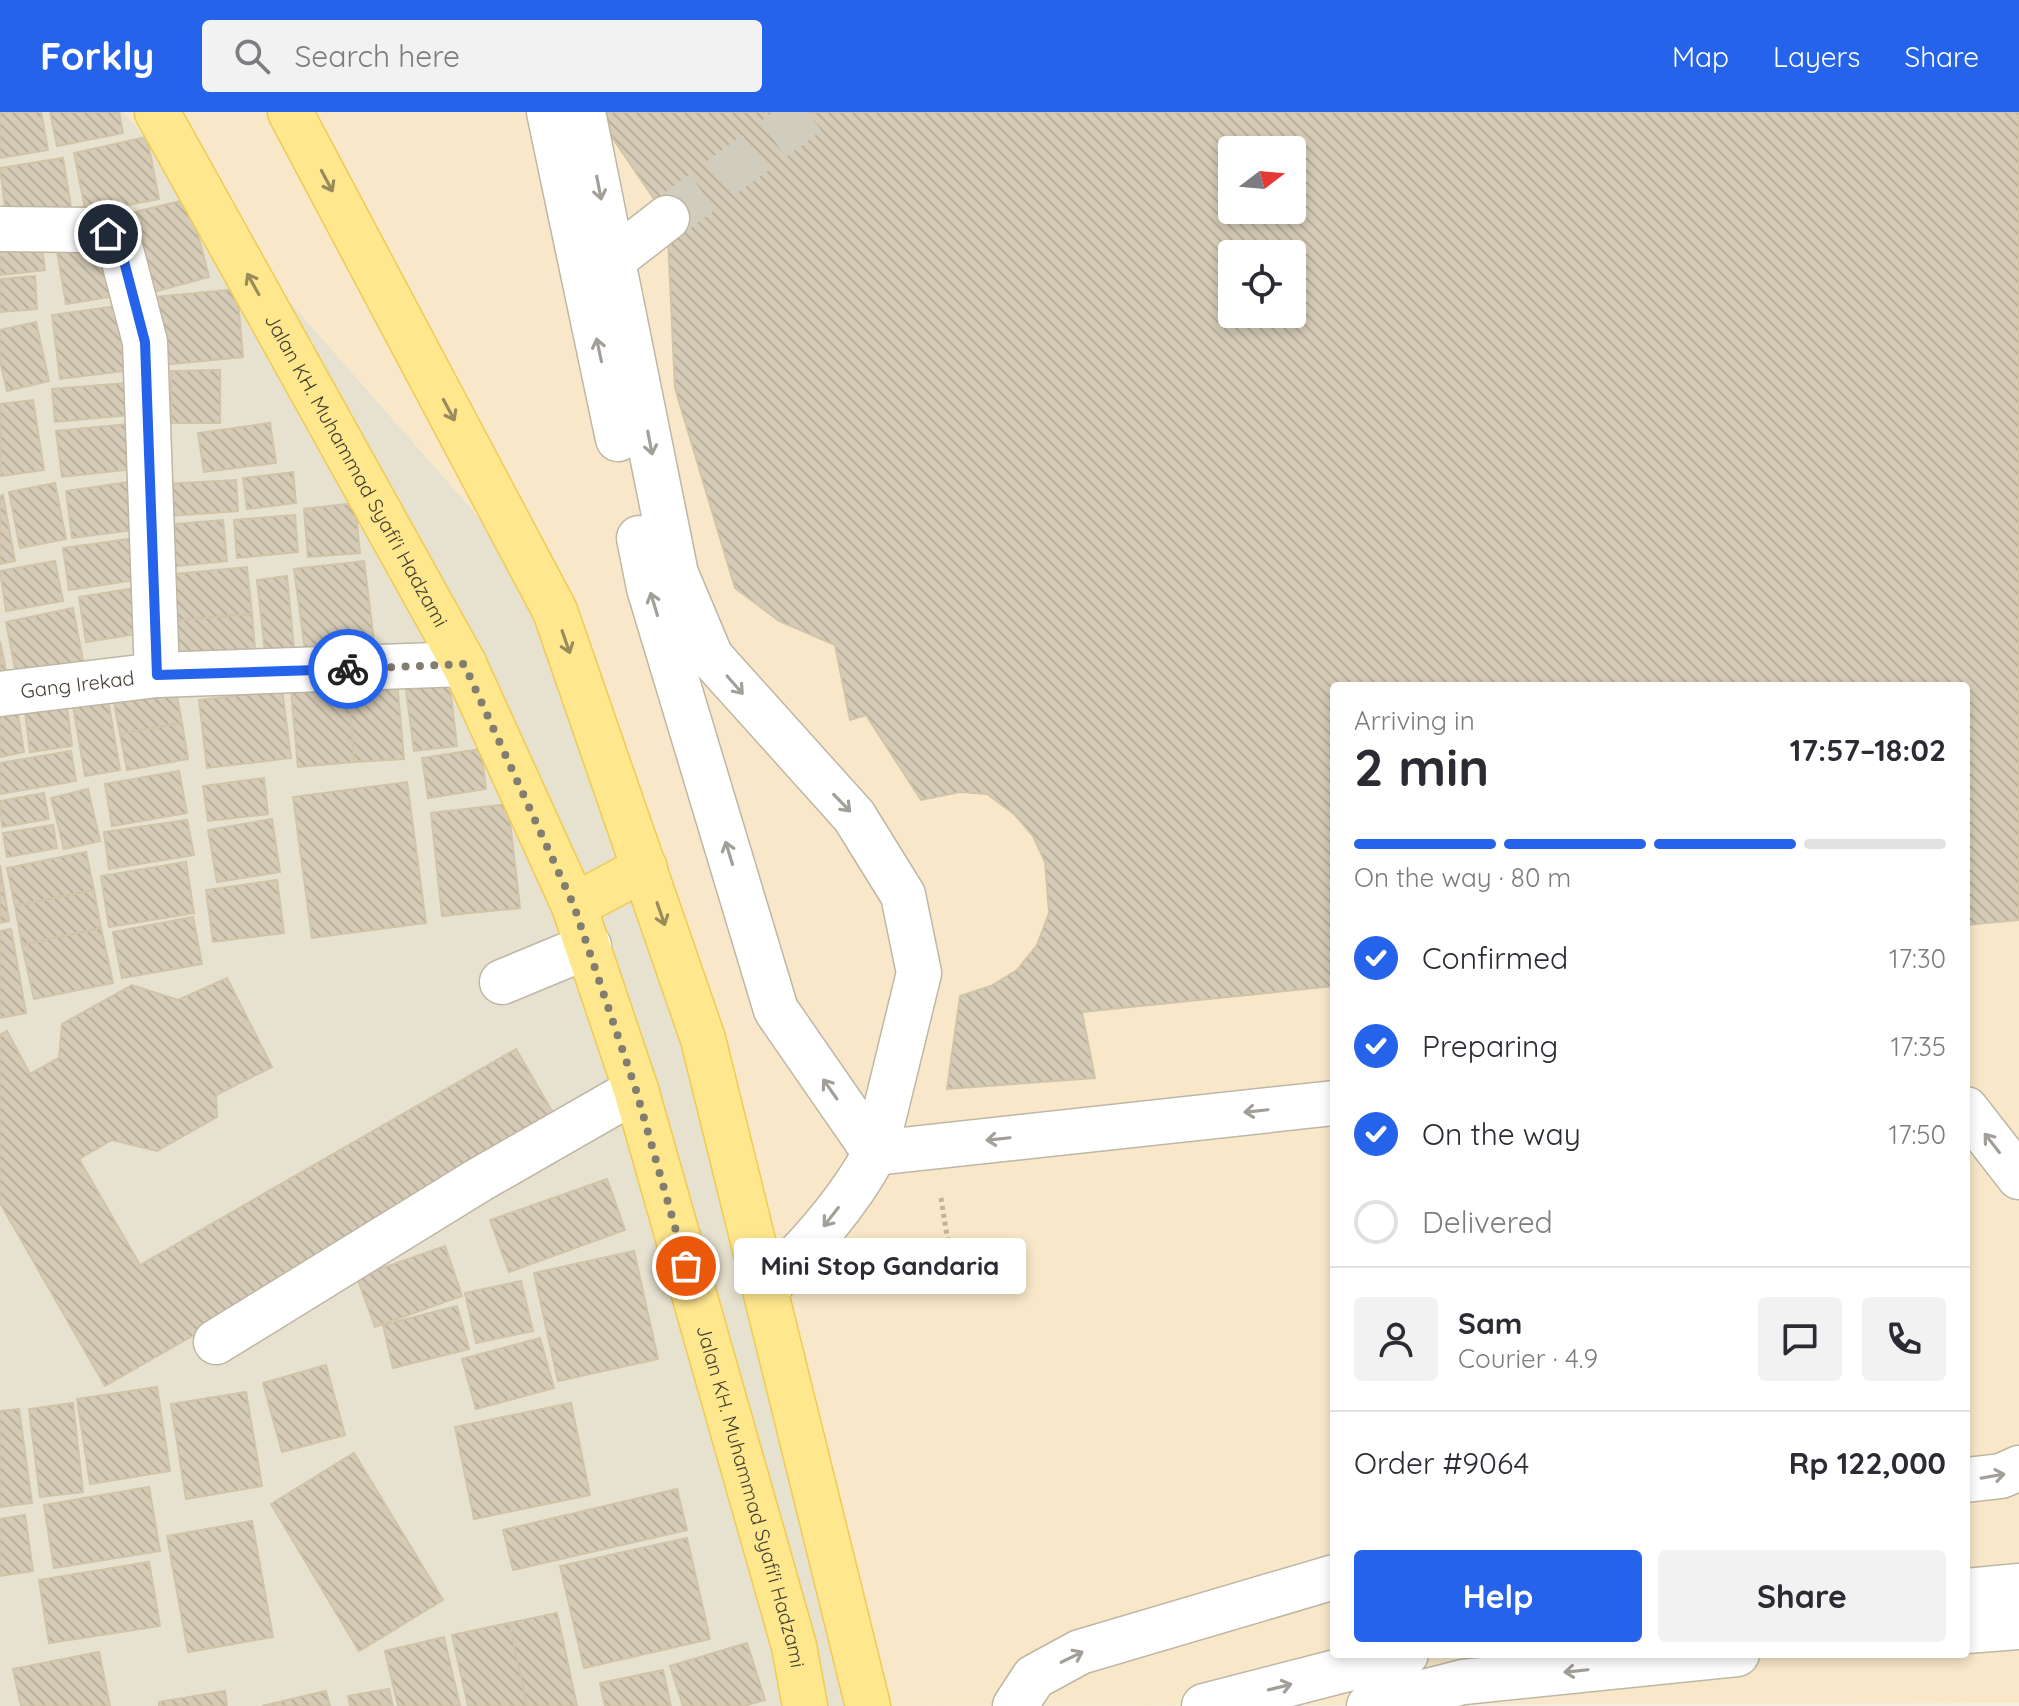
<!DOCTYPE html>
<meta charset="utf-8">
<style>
body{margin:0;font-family:Quicksand,sans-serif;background:#f2f2f3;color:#2b2b33;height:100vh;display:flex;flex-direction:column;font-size:30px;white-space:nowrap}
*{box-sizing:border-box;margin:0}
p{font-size:26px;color:#7c7c81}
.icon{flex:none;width:44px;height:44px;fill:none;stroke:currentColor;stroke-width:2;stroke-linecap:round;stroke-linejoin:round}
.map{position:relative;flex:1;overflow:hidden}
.drawer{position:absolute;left:1330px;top:570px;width:640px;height:976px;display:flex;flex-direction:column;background:#fff;border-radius:8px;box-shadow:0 4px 12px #0003}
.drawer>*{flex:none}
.needle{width:52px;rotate:74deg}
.tools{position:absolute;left:1218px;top:24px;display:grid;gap:16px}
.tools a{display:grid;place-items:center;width:88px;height:88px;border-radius:8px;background:#fff;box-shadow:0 4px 12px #0003;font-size:40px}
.pin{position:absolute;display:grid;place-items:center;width:68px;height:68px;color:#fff;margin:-34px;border:4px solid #fff;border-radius:50%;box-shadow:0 2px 8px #0007}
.courier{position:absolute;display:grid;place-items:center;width:80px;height:80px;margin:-40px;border:6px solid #2563eb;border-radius:50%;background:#fff;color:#222;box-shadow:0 2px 10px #0007}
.bubble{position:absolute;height:56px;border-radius:8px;background:#fff;box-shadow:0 4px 12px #0003;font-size:26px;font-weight:800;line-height:56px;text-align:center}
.headline em{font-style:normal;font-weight:800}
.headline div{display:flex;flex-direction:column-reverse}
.headline{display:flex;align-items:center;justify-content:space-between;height:136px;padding:0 24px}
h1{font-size:52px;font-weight:800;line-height:60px}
.bar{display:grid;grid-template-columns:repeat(4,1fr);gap:12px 8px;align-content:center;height:96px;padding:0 24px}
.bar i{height:10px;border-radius:6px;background:#e1e1e2}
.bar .active{background:#2563eb}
.bar p{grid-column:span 4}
.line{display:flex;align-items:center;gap:20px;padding:0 24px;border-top:2px solid #e1e1e2}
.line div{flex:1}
.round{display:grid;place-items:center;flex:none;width:84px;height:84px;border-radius:8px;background:#f2f2f3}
ol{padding:0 24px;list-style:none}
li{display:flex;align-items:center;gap:24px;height:88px}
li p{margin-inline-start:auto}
li .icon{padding:8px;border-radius:50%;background:#2563eb;color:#fff;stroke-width:4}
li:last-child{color:#7c7c81}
li i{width:44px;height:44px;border:4px solid #e1e1e2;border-radius:50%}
.primary-button{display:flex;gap:16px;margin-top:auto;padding:16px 24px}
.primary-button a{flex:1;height:92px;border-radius:8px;background:#2563eb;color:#fff;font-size:32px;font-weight:800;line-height:92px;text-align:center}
.primary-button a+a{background:#f2f2f3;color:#2b2b33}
header{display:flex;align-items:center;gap:48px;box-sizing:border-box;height:112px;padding:0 40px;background:#2563eb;color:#fff}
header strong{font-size:38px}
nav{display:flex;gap:44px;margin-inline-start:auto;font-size:28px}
.search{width:560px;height:72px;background:#f2f2f3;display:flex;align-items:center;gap:20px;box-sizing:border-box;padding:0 28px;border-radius:8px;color:#7c7c81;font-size:30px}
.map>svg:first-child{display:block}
.residential{fill:#e7e1cf}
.commercial{fill:#f8e8c9;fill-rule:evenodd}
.building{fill:url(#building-back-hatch);stroke:#d1c4a8;stroke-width:2;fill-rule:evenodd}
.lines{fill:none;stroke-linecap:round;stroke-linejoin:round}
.minor-tunnel{stroke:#d0ccbe;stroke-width:44;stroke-dasharray:44 22;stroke-linecap:butt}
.minor-casing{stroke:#bfb7a4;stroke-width:47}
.major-casing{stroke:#efcb53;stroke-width:47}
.path{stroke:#c2b593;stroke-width:5;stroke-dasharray:4 4;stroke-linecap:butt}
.minor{stroke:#fff;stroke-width:44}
.major{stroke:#ffe78e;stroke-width:44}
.oneway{stroke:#998b5b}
.oneway2{stroke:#a29f98}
.done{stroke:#827d6f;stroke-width:8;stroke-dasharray:0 14.4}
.route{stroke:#2563eb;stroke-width:10}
.labels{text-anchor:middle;stroke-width:7;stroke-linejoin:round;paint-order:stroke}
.street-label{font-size:20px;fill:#453f32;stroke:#fff}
</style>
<header>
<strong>Forkly</strong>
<div class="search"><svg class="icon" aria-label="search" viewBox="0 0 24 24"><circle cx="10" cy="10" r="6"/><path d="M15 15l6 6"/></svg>Search here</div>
<nav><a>Map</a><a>Layers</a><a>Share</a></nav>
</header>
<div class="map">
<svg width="2019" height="1594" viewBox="0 0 2019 1594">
<defs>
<pattern id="building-back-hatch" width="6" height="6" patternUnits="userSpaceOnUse" patternTransform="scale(2)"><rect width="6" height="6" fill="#d5cbb6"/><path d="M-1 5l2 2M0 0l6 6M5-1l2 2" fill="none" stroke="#b8af9d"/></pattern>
</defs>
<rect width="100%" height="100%" fill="#f3efe1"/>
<polygon class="residential" points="0,0 123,0 557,494 734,1025 864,1594 0,1594"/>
<path class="commercial" d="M 123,0 L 2019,0 L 2019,1591 L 864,1594 L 734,1025 L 557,494 ZM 1232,38 L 1292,38 L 1292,98 L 1232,98 ZM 1232,142 L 1292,142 L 1292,202 L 1232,202 ZM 1334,574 L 1966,574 L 1966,1542 L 1334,1542 Z"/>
<g class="building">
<polygon points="0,0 41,0 48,38 0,46"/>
<polygon points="50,0 119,0 123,21 57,34"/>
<path d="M 608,0 L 2019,0 L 2019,808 L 1966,813 L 1966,574 L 1334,574 L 1334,874 L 1082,900 L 1095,966 L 947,977 L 960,884 L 991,874 L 1017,858 L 1037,833 L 1049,801 L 1045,750 L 1033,724 L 1014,702 L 987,682 L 960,680 L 921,688 L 866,603 L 850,608 L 835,533 L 779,509 L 735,476 L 675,276 L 667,106 L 597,3 ZM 1232,38 L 1292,38 L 1292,98 L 1232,98 ZM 1232,142 L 1292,142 L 1292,202 L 1232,202 Z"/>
<polygon points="147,25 159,87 86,101 74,41"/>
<polygon points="63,46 72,101 7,112 0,56"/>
<polygon points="189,87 209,165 146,182 126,102"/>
<polygon points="40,121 45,158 0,163 0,125"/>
<polygon points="105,130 115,184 66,192 57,139"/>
<polygon points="35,164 37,197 0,200 0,167"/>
<polygon points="237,177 243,245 162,253 156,185"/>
<polygon points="125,193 133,258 60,267 52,203"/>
<polygon points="36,210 49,269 7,279 0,249 0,218"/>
<polygon points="220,258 220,311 171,311 171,259"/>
<polygon points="126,271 129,303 55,310 52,277"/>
<polygon points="33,288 44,358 1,364 0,292"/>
<polygon points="270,311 276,351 204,360 198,321"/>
<polygon points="128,312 133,357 62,365 56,319"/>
<polygon points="293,360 296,391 247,397 243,366"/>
<polygon points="236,368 238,399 169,404 166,372"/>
<polygon points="136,369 142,417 72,426 66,379"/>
<polygon points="55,371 66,427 20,436 9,380"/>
<polygon points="3,383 15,449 0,452 0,384"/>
<polygon points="355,391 360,441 308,445 304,397"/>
<polygon points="295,403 298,440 237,446 234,408"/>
<polygon points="223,408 227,449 168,455 164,413"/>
<polygon points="136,426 142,467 69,478 63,436"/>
<polygon points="55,449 63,489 6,499 0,459"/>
<polygon points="364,449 375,537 306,546 294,457"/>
<polygon points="247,455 252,502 170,509 165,463"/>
<polygon points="287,464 295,547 266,550 257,468"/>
<polygon points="142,475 149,520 86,530 79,485"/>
<polygon points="73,496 84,554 17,567 6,510"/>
<polygon points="252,502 256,549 174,558 170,509"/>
<polygon points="0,529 8,569 0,571"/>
<polygon points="448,558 457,634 414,639 404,563"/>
<polygon points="397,570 404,647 354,650 348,574"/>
<polygon points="348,574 354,650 298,655 291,579"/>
<polygon points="282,578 291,646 207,656 199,588"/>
<polygon points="176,580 182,611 120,622 114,591"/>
<polygon points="108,588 120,658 85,664 73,594"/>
<polygon points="67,594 72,634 30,640 25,600"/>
<polygon points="17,597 24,640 0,645 0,599"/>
<polygon points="182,611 188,647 127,658 120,622"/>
<polygon points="481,637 486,677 428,686 422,646"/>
<polygon points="71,639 76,669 0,682 0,651"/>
<polygon points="179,659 187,701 112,714 105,672"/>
<polygon points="264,666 268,702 208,709 203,674"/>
<polygon points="407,670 426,811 312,826 293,685"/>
<polygon points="88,677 100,729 64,737 51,686"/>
<polygon points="44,681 49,707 2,715 0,689"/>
<polygon points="508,692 520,796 442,804 431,701"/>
<polygon points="272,707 280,760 217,770 208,718"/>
<polygon points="187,708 194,743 109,757 104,720"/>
<polygon points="53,713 57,736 7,745 3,721"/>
<polygon points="86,740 94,778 15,794 7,756"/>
<polygon points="186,750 194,801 109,815 101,764"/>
<polygon points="0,753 9,809 0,811"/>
<polygon points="277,768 284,821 213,830 206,778"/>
<polygon points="94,778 101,816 22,833 15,794"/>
<polygon points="193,805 202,852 122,866 113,820"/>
<polygon points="101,816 113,871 34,887 22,833"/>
<polygon points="11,817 26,901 0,906 0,819"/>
<polygon points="227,866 272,955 216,983 217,1005 157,1039 112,1028 79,1047 140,1153 516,937 560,1013 105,1274 0,1091 0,923 7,919 30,962 59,946 62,912 132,873 178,888"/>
<polygon points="607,1067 625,1118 509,1160 490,1108"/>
<polygon points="445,1134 462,1184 375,1215 357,1165"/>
<polygon points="634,1139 658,1247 558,1269 534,1161"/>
<polygon points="521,1169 533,1219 476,1231 465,1181"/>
<polygon points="457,1194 469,1237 393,1256 383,1213"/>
<polygon points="540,1226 554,1276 476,1297 462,1247"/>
<polygon points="326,1253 345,1323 282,1340 263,1271"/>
<polygon points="157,1275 170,1359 90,1372 77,1287"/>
<polygon points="246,1280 262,1374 186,1387 171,1292"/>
<polygon points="73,1291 83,1380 40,1385 29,1297"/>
<polygon points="571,1291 590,1383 474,1407 455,1315"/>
<polygon points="19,1297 32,1391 0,1395 0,1299"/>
<polygon points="354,1341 443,1488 359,1539 271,1392"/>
<polygon points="149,1375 160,1439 54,1456 44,1393"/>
<polygon points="677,1377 687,1418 513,1458 503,1418"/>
<polygon points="25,1403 33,1459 0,1464 0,1407"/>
<polygon points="252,1409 273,1525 188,1540 167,1424"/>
<polygon points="687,1426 710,1527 584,1556 560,1454"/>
<polygon points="149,1450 160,1514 49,1531 39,1468"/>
<polygon points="557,1501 577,1594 527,1594 509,1511"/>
<polygon points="509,1511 527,1594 468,1594 452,1523"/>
<polygon points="444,1525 460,1594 398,1594 385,1539"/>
<polygon points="747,1531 765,1588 744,1594 683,1594 670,1554"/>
<polygon points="99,1540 110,1594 21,1594 13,1557"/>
<polygon points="663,1558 671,1594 605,1594 600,1571"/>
<polygon points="389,1577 393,1594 350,1594 348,1584"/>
<polygon points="225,1579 227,1594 159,1594 159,1590"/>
<polygon points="326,1579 330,1594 262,1594"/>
</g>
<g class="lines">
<polyline class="minor-tunnel" points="667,106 810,0"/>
<g class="minor-casing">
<g id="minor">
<polyline points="549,0 618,327"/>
<path d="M 583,0 L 676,462 L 711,545 L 854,704 L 903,783 L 919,861 L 875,1041 C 848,1092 808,1136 766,1176"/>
<polyline points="0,117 90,118 108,122 120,134 145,230 157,563 464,552"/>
<polyline points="613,148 667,106"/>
<polyline points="639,426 649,476 776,898 875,1041"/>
<path id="s1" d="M 0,582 L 157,563"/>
<polyline points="502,870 589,834"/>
<polyline points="1966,997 2019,1065"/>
<polyline points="875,1041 1334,991"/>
<polyline points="216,1230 479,1068 636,978"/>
<polyline points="1966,1368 2001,1364 2019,1356"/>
<polyline points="1966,1479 2019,1474"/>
<polyline points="1966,1519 2019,1515"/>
<polyline points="1015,1594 1034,1565 1080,1540 1334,1465"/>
<polyline points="1204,1594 1406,1542"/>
<polyline points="1369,1594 1463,1570 1737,1542"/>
</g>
</g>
<g class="major-casing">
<g id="major">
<path id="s2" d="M 157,0 L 464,552 L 574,794 L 636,978 L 794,1534 L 805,1594"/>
<polyline points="290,0 555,499 703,927 868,1594"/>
<polyline points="574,794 645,756"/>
</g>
</g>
<polyline class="path" points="941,1086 956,1181"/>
<use href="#minor" class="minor"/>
<use href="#major" class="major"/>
</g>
<defs><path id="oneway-shaft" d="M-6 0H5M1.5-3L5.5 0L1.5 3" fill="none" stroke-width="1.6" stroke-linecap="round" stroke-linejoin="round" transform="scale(2)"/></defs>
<g class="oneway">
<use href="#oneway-shaft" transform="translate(327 69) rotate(62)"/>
<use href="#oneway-shaft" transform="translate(253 172) rotate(-119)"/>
<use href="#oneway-shaft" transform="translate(449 298) rotate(62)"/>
<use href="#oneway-shaft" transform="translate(566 530) rotate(71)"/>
<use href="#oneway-shaft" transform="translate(661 802) rotate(71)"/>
</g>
<g class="oneway2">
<use href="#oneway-shaft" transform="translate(599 76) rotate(79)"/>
<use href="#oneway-shaft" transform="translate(599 238) rotate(-102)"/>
<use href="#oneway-shaft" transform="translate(650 331) rotate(79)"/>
<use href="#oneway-shaft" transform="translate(654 492) rotate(-107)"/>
<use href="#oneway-shaft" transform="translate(735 573) rotate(49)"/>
<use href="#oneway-shaft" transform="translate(842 691) rotate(46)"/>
<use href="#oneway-shaft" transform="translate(729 741) rotate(-107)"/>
<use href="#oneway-shaft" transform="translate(830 977) rotate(-125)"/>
<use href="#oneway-shaft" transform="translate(1256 999) rotate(174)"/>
<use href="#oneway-shaft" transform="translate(998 1027) rotate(174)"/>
<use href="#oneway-shaft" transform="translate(1992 1031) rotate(-128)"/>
<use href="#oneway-shaft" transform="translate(831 1105) rotate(128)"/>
<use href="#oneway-shaft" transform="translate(1993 1364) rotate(-10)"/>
<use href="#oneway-shaft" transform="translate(1072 1545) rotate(-26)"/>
<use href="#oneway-shaft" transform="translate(1576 1559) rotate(174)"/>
<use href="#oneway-shaft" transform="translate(1280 1575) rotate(-14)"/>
</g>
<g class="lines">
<polyline class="done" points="348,557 464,552 574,794 636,978 686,1154"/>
<polyline class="route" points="108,122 120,134 145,230 157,563 348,557"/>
</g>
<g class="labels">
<g class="street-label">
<text dy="7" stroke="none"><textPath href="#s2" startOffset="410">Jalan KH. Muhammad Syafi'i Hadzami</textPath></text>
<text dy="7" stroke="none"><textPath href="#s1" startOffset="78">Gang Irekad</textPath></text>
<text dy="7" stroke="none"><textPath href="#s2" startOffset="1514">Jalan KH. Muhammad Syafi'i Hadzami</textPath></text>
</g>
</g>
</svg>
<div class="tools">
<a><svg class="needle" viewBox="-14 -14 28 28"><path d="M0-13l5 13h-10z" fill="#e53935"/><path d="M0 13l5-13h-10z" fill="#7c7c81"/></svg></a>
<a><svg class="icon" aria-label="locate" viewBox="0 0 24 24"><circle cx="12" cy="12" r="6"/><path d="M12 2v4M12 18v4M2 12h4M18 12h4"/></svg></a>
</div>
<div class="pin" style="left:686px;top:1154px;background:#ea580c"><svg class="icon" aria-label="bag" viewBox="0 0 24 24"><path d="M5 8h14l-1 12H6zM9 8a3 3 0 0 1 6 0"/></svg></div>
<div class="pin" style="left:108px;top:122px;background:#1f2937"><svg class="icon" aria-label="home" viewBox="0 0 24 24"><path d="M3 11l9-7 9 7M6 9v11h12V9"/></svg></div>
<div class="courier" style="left:348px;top:557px"><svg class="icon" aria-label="bike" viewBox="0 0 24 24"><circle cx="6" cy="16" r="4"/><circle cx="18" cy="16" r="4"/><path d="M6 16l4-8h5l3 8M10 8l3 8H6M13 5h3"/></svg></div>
<div class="bubble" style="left:734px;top:1126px;width:292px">Mini Stop Gandaria</div>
<section class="drawer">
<div class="headline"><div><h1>2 min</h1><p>Arriving in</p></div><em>17:57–18:02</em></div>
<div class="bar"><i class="active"></i><i class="active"></i><i class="active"></i><i></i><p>On the way · 80 m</p></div>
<ol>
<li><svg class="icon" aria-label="check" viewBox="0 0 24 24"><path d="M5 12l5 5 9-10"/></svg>Confirmed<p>17:30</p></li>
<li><svg class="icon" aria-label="check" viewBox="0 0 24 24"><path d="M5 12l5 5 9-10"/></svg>Preparing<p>17:35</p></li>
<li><svg class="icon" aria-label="check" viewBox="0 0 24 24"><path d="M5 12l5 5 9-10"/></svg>On the way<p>17:50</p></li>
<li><i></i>Delivered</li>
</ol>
<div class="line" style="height:144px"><a class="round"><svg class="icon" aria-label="person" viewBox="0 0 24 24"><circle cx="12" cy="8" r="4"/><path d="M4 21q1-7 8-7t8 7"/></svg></a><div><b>Sam</b><p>Courier · 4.9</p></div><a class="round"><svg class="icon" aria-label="chat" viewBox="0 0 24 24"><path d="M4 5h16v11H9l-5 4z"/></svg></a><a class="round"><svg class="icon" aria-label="phone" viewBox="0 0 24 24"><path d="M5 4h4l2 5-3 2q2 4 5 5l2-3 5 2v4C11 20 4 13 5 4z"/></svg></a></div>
<div class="line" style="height:104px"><div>Order #9064</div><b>Rp 122,000</b></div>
<div class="primary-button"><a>Help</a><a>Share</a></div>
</section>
</div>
